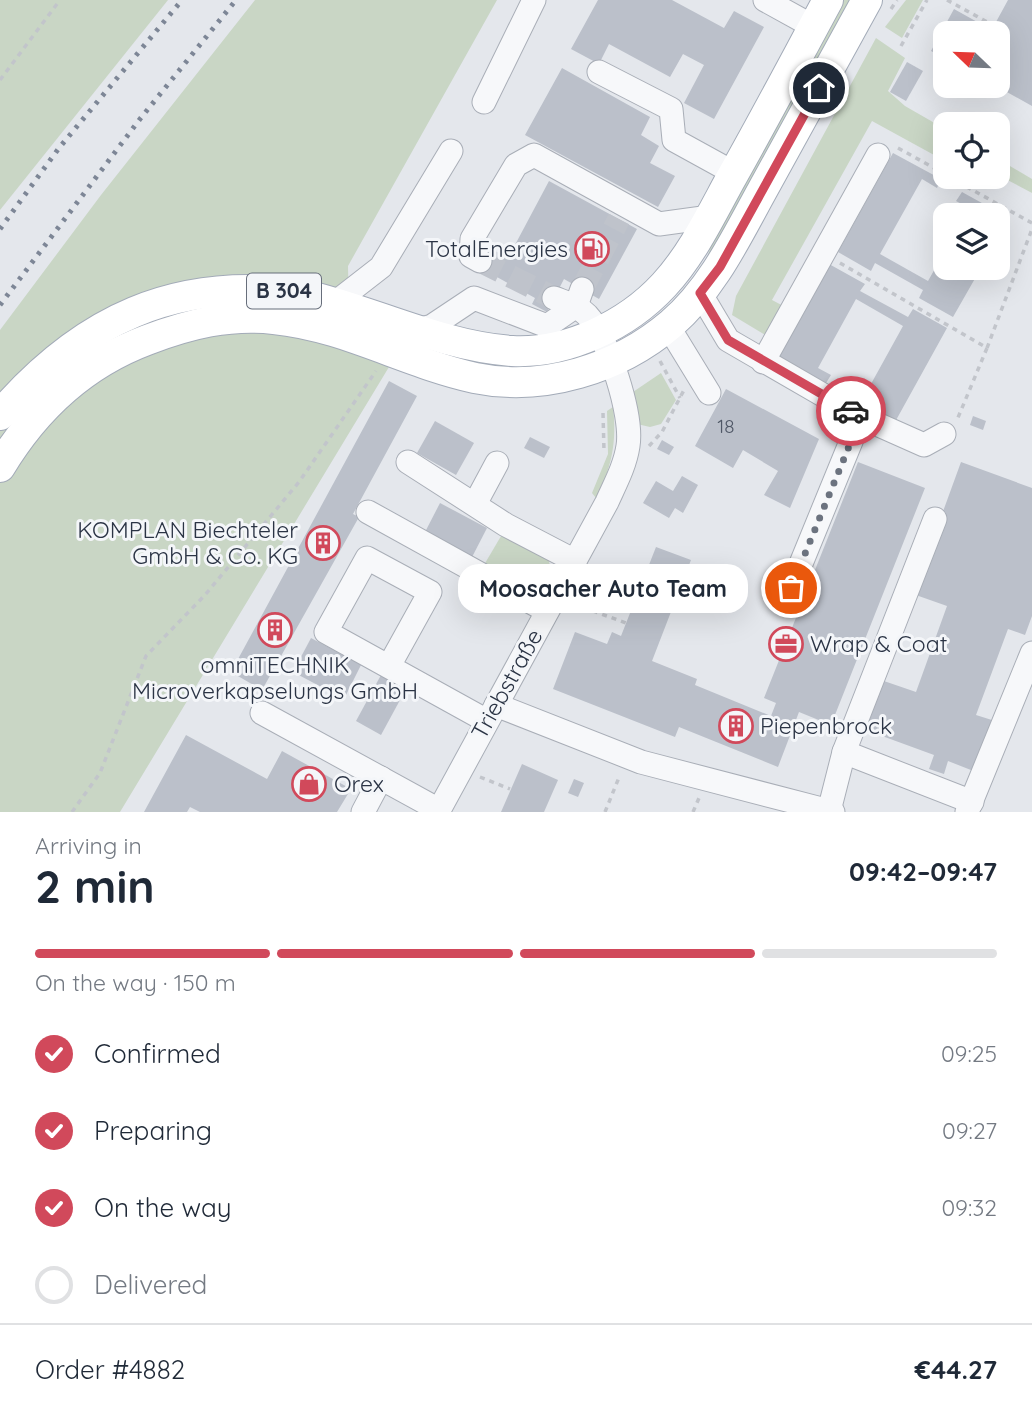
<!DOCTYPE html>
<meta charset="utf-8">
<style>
body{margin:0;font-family:Quicksand,sans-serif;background:#f2f2f3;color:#1f2937;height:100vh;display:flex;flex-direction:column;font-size:26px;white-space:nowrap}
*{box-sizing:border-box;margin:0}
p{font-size:23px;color:#747a83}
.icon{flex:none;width:38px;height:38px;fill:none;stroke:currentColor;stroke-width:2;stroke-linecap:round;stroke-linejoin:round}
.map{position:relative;height:812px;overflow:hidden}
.side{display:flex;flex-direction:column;background:#fff;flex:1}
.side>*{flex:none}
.needle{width:46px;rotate:293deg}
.controls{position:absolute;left:933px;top:21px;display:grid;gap:14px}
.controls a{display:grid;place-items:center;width:77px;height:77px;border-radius:14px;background:#fff;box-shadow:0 7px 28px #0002;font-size:35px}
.pin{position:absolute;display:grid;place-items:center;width:60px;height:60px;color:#fff;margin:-30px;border:4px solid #fff;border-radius:50%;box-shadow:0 2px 7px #0007}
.courier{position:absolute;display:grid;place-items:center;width:70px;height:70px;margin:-35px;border:5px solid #d1495b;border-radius:50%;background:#fff;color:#222;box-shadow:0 2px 9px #0007}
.bubble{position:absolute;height:49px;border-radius:21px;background:#fff;box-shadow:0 7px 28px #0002;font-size:23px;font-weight:700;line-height:49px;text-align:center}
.headline em{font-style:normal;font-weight:700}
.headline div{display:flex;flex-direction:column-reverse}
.headline{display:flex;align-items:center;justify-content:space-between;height:119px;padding:0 35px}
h1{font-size:46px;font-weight:700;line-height:52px}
.bar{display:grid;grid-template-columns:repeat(4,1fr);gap:10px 7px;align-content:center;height:84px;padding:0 35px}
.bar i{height:9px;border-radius:5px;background:#e0e1e3}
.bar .active{background:#d1495b}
.bar p{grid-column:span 4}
.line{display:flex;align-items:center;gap:18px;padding:0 35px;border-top:2px solid #e0e1e3}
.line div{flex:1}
ol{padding:0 35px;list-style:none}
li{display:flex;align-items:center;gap:21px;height:77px}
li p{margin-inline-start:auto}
li .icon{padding:7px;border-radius:50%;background:#d1495b;color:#fff;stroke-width:4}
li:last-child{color:#747a83}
li i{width:38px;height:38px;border:4px solid #e0e1e3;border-radius:50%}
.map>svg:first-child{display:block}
.green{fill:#c9d6c5}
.building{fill:#bbc0ca}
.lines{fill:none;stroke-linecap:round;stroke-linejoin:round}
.minor-tunnel{stroke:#bfc3cb;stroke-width:23;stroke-dasharray:23 11;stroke-linecap:butt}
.minor-casing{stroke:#a9aeb7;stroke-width:25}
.major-casing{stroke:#a3abb8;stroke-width:32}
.path{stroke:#c2c5cb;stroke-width:3.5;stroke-dasharray:5 5;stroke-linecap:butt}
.minor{stroke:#f7f8fa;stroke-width:23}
.major{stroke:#fff;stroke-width:30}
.rail{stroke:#7d8696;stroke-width:5;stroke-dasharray:3.5 7;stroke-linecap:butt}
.done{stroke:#6c737f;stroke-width:7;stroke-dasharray:0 12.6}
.route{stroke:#d1495b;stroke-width:9}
.labels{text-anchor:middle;stroke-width:6;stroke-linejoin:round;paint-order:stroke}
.number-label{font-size:19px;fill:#4f5766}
.shield{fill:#f4f6f9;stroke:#676e7b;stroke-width:2}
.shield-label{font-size:21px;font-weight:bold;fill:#2b3445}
.poi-label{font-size:23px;fill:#2b3445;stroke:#f4f6f9;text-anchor:start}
.street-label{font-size:23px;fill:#2b3445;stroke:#f4f6f9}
</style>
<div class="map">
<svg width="1032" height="812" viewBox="0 0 1032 812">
<rect width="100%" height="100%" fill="#e4e7ec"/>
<g class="green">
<polygon points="0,0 168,0 0,210"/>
<polygon points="255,0 497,0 348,266 349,317 574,355 580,359 552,371 392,362 120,812 0,812 0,330 101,195"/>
<polygon points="841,0 856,0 719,251 705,264 716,230"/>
<polygon points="906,0 923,0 902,38 885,27"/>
<polygon points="876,38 905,58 888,91 905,106 945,129 945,161 872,121 772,300 789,309 772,339 732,315 736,296"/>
<polygon points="998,159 1032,179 1032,193 998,175"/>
<polygon points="661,373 676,400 661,424 650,427 637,424 630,394"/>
<path d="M 613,407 C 617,442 612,467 596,498 L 592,493 L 608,454 L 607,411 Z"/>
<polygon points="504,531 548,558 551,569 541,588 522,589 484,565"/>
</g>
<g class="building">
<polygon points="598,0 672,0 724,28 734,11 764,27 714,119 684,103 704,65 683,54 670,77 609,44 599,64 571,49"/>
<polygon points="1008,0 1032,0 1032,106 998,87 998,33 1002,25 996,22"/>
<polygon points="954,9 997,33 945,33 945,58 931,51"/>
<polygon points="907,62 923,71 906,101 890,92"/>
<polygon points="562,68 650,117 641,135 659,146 650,163 675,176 658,207 525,135"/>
<polygon points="893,153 941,179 937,188 922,179 880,254 928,281 945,251 945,268 981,268 953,317 919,298 923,290 875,263 871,271 838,252"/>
<polygon points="549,181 637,229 599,299 564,279 547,312 532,304 535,298 477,266 488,247 508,258"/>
<polygon points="962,192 1009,218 998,237 998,215 965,215 969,208 956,201"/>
<polygon points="829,264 865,284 860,291 908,317 913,309 947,328 895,422 846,394 851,385 866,393 903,326 856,299 818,368 831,375 826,383 778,356"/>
<polygon points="389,381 417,396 353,514 359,517 262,690 231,672"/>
<polygon points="726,389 819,439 790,508 764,495 778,471 743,450 733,468 695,446"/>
<polygon points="973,416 986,421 983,430 970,425"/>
<polygon points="435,421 474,443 456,475 417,453"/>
<polygon points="530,437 550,447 544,458 524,448"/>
<polygon points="662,440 674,447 669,455 657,449"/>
<polygon points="858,462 925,488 831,725 799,712 778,767 679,727 675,737 553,689 575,632 607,644 612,632 621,636 656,547 691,560 652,661 697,679 695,685 771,716 776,703 764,698"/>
<polygon points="961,462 1032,488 1032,616 1025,635 1008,629 976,715 995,721 976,772 948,761 944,774 929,769 934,755 863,729 881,680 916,692 947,606 913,594"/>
<polygon points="682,476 698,485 683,513 675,508 669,518 643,503 656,481 673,491"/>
<polygon points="440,503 487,528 470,561 423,536"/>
<polygon points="311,638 361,665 344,699 293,672"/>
<polygon points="381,675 406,689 381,735 356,721"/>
<polygon points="186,735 267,779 282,751 351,789 337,812 200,812 190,807 187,812 144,812"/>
<polygon points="522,764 558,780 544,812 501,812"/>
<polygon points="574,779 584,783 578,797 568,793"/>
</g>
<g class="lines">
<g class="minor-tunnel">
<polyline points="480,261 554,298"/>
<polyline points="582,289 619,219"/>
</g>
<g class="minor-casing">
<g id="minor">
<polyline points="765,0 814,27"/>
<polyline points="599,72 671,109 674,140 734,173"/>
<polyline points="484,102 534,0"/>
<polyline points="480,261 471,256 472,239 516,165 534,155 659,224 710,217"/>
<polyline points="700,293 728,340 861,417 924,445 944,434"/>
<polyline points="336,302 381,267 451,151"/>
<polyline points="668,326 709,393"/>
<polyline points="421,329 432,326 474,298 547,326 576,306 582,289"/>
<polyline points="763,362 878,155"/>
<polyline points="408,462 506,525 575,561"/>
<polyline points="475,504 497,463"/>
<polyline points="368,512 547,611"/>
<polyline points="791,588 861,417"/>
<polyline points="389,666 430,592 367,558 326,632 487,721"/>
<polyline points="496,705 641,762 833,812"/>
<polyline points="262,713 439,810"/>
<polyline points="844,752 935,519"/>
<polyline points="829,811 844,752 972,802"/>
<polyline points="363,812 381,778"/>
<path d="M 438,812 L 607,502 C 615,484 625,466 628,446 C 633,415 608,338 587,315 C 577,305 567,303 554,298"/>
<polyline points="967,812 1032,653"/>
</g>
</g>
<g class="major-casing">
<g id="major">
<path d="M 0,415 C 82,320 175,276 302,294 C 371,310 440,346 512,351 C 567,354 627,325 664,285 C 691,256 710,217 729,182 C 763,122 795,61 828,0"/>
<path d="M 0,467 C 35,409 83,364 147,340 C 189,324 229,314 274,319 C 345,326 406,363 475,378 C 543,392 618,369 671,324 C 713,288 737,236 763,189 C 798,126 833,63 867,0"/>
</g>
</g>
<g class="path">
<polyline points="947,0 1000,29"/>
<polyline points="891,9 897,0"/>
<polyline points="901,46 927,0"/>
<polyline points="0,80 60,0"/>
<polyline points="898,148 945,174"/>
<polyline points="949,177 1032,223"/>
<polyline points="840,263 987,348 957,420"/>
<polyline points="987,348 1032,229"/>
<polyline points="660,361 680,398"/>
<polyline points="603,413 604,451"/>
<polyline points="649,446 662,432 684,390"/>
<polyline points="574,604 626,623"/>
<polyline points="480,777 510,789"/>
<polyline points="72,812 100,773 146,656 205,595 299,482 376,371"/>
<polyline points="605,812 620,775"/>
<polyline points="693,812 699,798"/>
</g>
<use href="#minor" class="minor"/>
<use href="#major" class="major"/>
<g class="rail">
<polyline points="0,229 59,148 182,0"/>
<polyline points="0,305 140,119 236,0"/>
</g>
</g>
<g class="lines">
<polyline class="done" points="791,588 861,417 851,411"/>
<polyline class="route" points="819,88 720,267 700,293 728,340 851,411"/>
</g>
<defs>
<g id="fuel-ring" transform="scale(1.75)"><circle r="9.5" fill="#f4f6f9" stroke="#d1495b" stroke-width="1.5"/><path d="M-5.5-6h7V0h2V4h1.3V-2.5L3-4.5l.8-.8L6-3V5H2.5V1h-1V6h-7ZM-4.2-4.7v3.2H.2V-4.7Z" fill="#d1495b"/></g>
<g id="building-ring" transform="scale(1.75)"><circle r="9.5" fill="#f4f6f9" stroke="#d1495b" stroke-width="1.5"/><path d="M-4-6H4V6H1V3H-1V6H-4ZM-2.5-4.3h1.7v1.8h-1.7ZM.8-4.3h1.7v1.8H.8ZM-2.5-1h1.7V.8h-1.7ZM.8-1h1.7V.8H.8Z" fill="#d1495b"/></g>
<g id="office-ring" transform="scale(1.75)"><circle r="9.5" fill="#f4f6f9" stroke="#d1495b" stroke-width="1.5"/><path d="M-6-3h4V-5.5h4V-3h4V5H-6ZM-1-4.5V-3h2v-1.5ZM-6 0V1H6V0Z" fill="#d1495b"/></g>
<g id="shop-ring" transform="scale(1.75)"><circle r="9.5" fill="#f4f6f9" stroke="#d1495b" stroke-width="1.5"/><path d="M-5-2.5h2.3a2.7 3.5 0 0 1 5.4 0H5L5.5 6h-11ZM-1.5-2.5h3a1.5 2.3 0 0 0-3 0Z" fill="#d1495b"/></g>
</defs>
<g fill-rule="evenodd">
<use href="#fuel-ring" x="592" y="249"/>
<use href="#building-ring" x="323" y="543"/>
<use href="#building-ring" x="275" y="630"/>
<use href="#office-ring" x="786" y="644"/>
<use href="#building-ring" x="736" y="726"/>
<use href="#shop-ring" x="309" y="784"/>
</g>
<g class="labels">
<g class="number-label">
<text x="726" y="433">18</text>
</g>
<rect class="shield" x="247" y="273.5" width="74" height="35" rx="5"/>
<g class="shield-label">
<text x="284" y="298">B 304</text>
</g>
<g class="poi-label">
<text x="568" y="257" text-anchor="end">TotalEnergies</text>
<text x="298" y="538" text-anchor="end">KOMPLAN Biechteler<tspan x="298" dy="26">GmbH &amp; Co. KG</tspan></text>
<text x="810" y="652">Wrap &amp; Coat</text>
<text x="275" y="673" text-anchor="middle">omniTECHNIK<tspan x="275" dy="26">Microverkapselungs GmbH</tspan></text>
<text x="760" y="734">Piepenbrock</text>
<text x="334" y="792">Orex</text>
</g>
<g class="street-label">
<text transform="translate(507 684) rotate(-61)" y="8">Triebstraße</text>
</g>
</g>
</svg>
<div class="controls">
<a><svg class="needle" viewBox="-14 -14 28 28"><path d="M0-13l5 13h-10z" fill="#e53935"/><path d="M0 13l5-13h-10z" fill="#747a83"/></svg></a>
<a><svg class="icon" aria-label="locate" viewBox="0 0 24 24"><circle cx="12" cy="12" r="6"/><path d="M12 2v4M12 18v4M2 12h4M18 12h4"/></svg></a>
<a><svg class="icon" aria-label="layers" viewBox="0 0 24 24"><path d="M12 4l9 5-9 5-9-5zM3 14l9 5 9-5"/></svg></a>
</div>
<div class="pin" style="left:791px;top:588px;background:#ea580c"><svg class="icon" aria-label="bag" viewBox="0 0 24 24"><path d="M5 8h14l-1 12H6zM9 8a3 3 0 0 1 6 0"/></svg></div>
<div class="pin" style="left:819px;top:88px;background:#1f2937"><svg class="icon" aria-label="home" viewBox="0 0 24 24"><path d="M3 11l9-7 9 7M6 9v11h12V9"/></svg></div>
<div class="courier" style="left:851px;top:411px"><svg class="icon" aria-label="car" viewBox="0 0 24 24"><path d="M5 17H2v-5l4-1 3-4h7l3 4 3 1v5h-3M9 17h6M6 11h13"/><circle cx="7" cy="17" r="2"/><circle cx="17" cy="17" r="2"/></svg></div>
<div class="bubble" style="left:458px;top:564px;width:290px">Moosacher Auto Team</div>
</div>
<section class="side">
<div class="headline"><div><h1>2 min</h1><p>Arriving in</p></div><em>09:42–09:47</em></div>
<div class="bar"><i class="active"></i><i class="active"></i><i class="active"></i><i></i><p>On the way · 150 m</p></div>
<ol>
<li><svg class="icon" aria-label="check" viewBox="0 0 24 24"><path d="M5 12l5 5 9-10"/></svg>Confirmed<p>09:25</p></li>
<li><svg class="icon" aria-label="check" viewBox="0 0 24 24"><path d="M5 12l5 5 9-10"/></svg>Preparing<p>09:27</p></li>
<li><svg class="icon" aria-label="check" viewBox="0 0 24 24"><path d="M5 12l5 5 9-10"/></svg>On the way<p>09:32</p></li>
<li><i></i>Delivered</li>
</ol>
<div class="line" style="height:91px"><div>Order #4882</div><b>€44.27</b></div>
</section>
